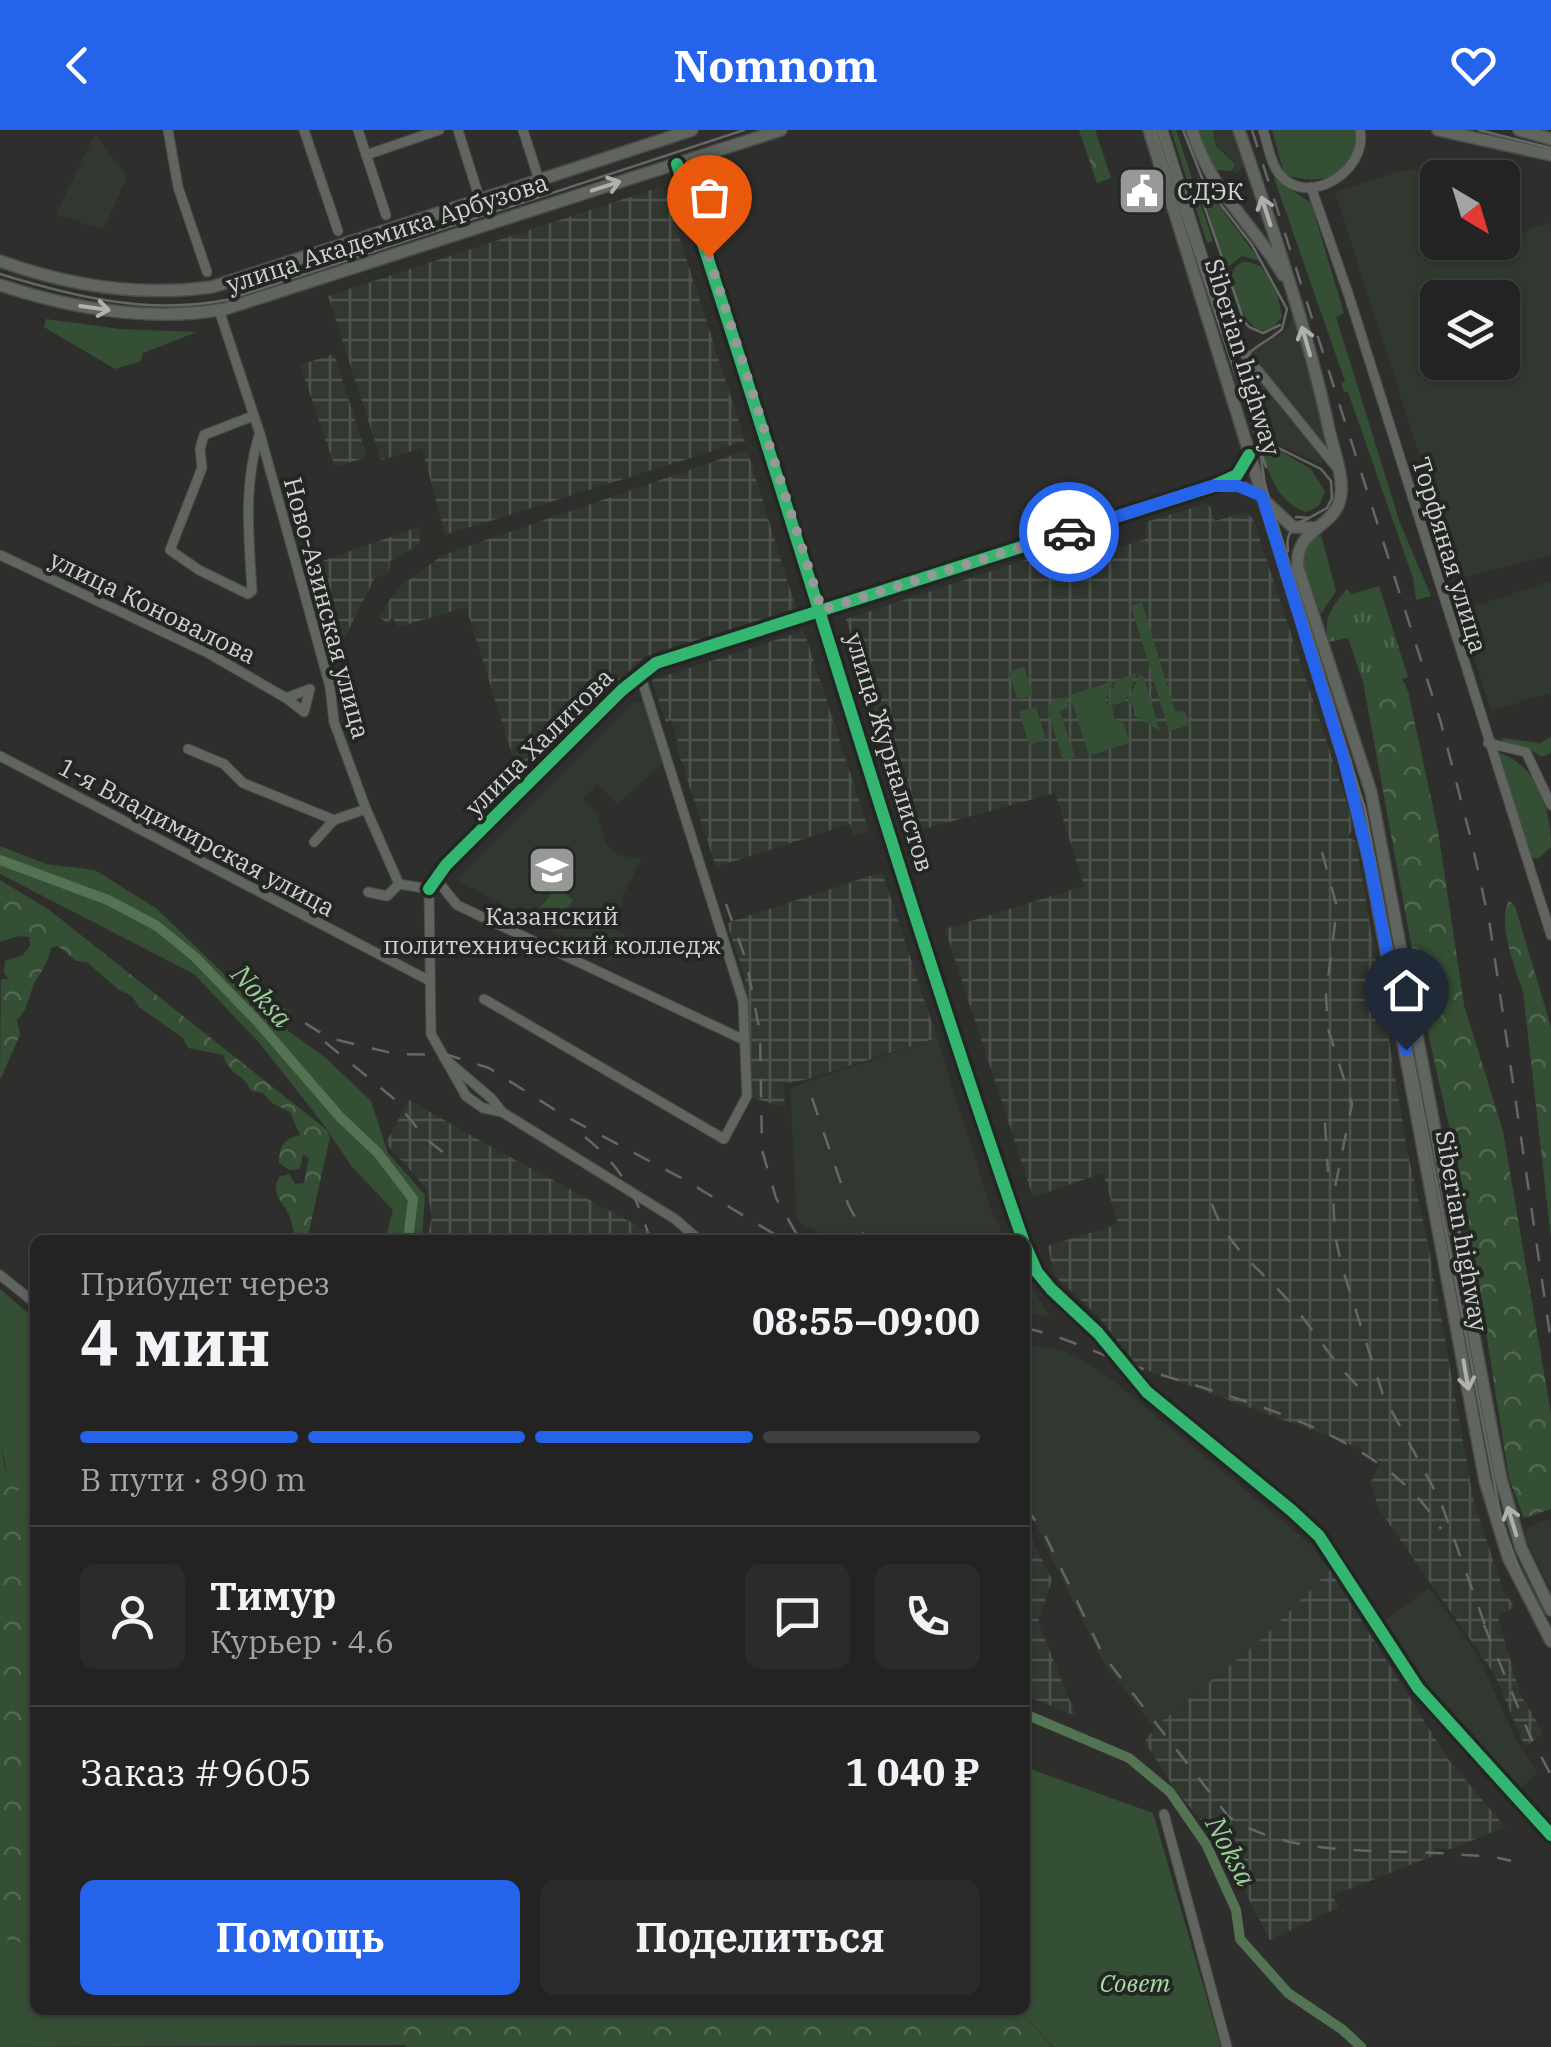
<!DOCTYPE html>
<html lang="ru">
<meta charset="utf-8">
<style>
body{margin:0;font-family:"IBM Plex Serif",serif;background:#2a2b2a;color:#f1f3f6;height:100vh;display:flex;flex-direction:column;font-size:38px;white-space:nowrap}
*{box-sizing:border-box;margin:0}
p{font-size:32px;color:#a2a4a5}
.icon{flex:none;width:55px;height:55px;fill:none;stroke:currentColor;stroke-width:2;stroke-linecap:round;stroke-linejoin:round}
.map{position:relative;flex:1;overflow:hidden}
.details{position:absolute;left:30px;top:1105px;width:1000px;height:780px;display:flex;flex-direction:column;background:#222322;border-radius:15px;box-shadow:0 2px 8px #0004,0 0 0 2px #3f4040}
.details>*{flex:none}
.needle{width:65px;rotate:142deg}
.controls{position:absolute;left:1420px;top:30px;display:grid;gap:20px}
.controls a{display:grid;place-items:center;width:100px;height:100px;border-radius:15px;background:#222322;box-shadow:0 2px 8px #0004,0 0 0 2px #3f4040;font-size:50px}
.pin{position:absolute;display:grid;place-items:center;width:85px;height:85px;color:#fff;margin:-102px -42px;border-radius:50% 50% 50% 0;rotate:-45deg;box-shadow:0 0 10px #0007}
.pin .icon{rotate:45deg}
.courier{position:absolute;display:grid;place-items:center;width:100px;height:100px;margin:-50px;border:8px solid #2563eb;border-radius:50%;background:#fff;color:#222;box-shadow:0 2px 12px #0007}
.summary em{font-style:normal;font-weight:700}
.summary div{display:flex;flex-direction:column-reverse}
.summary{display:flex;align-items:center;justify-content:space-between;height:170px;padding:0 50px}
h1{font-size:65px;font-weight:700;line-height:75px}
.bar{display:grid;grid-template-columns:repeat(4,1fr);gap:15px 10px;align-content:center;height:120px;padding:0 50px}
.bar i{height:12px;border-radius:8px;background:#3f4040}
.bar .selected{background:#2563eb}
.bar p{grid-column:span 4}
.line{display:flex;align-items:center;gap:25px;padding:0 50px;border-top:2px solid #3f4040}
.line div{flex:1}
.round{display:grid;place-items:center;flex:none;width:105px;height:105px;border-radius:15px;background:#2a2b2a}
.button{display:flex;gap:20px;margin-top:auto;padding:20px 50px}
.button a{flex:1;height:115px;border-radius:15px;background:#2563eb;color:#fff;font-size:40px;font-weight:700;line-height:115px;text-align:center}
.button a+a{background:#2a2b2a;color:#f1f3f6}
header{display:flex;justify-content:space-between;align-items:center;height:130px;padding:0 50px;background:#2563eb;color:#fff;font-size:45px;font-weight:700}
.map>svg:first-child{display:block}
.built{fill:#313830;fill-rule:evenodd}
.industrial{fill:url(#industrial-grid)}
.green{fill:#354f34}
.forest{fill:url(#forest-crowns)}
.park{fill:url(#park-tufts)}
.lines{fill:none;stroke-linecap:round;stroke-linejoin:round}
.river{stroke:#547352;stroke-width:10}
.minor-casing{stroke:#4b4c4a;stroke-width:11}
.major-casing{stroke:#4b4c4a;stroke-width:14}
.minor{stroke:#60655f;stroke-width:9}
.major{stroke:#60655f;stroke-width:11}
.tram{stroke:#656764;stroke-width:2.5}
.rail{stroke:#656764;stroke-width:2.5;stroke-dasharray:18 18;stroke-linecap:butt}
.cycleway-casing{stroke:#232623;stroke-width:19}
.cycleway{stroke:#33b770;stroke-width:12}
.oneway{stroke:#aeb1ae}
.done{stroke:#979997;stroke-width:10;stroke-dasharray:0 18}
.route{stroke:#2563eb;stroke-width:12}
.labels{text-anchor:middle;stroke-width:8;stroke-linejoin:round;paint-order:stroke}
.poi-label{font-size:25px;fill:#d0d2d0;stroke:#232623;text-anchor:start}
.street-label{font-size:25px;fill:#d0d2d0;stroke:#232623}
.park-label{font-size:25px;font-style:italic;fill:#a8dea5;stroke:#232623}
.water-label{font-size:28px;font-style:italic;fill:#99cf96;stroke:#232623}
</style>
<header><svg class="icon" aria-label="back" viewBox="0 0 24 24"><path d="M15 5l-7 7 7 7"/></svg>Nomnom<svg class="icon" aria-label="heart" viewBox="0 0 24 24"><path d="M12 20l-8-8c-3-5 5-10 8-4 3-6 11-1 8 4z"/></svg></header>
<div class="map">
<svg width="1551" height="1917" viewBox="0 0 1551 1917">
<defs>
<pattern id="industrial-grid" width="8" height="8" patternUnits="userSpaceOnUse" patternTransform="scale(2.5)"><rect width="8" height="8" fill="#313830"/><path d="M0 4h8M4 0v8" fill="none" stroke="#4e544d"/></pattern>
<pattern id="forest-crowns" width="20" height="18" patternUnits="userSpaceOnUse" patternTransform="scale(2.5)"><rect width="20" height="18" fill="#354f34"/><path d="M2 6a3 3 0 1 1 6 0M12 15a3 3 0 1 1 6 0" fill="none" stroke="#516750"/></pattern>
<pattern id="park-tufts" width="24" height="20" patternUnits="userSpaceOnUse" patternTransform="scale(2.5)"><rect width="24" height="20" fill="#354f34"/><path d="M3 7l-1-3M5 7V3M7 7l1-3M15 17l-1-3M17 17v-4M19 17l1-3" fill="none" stroke="#516750"/></pattern>
</defs>
<rect width="100%" height="100%" fill="#2e2f2d"/>
<g class="built">
<polygon points="1214,0 1234,0 1247,35 1233,45 1235,33 1217,16"/>
<polygon points="95,4 127,47 103,100 56,84"/>
<path d="M 1431,37 L 1437,56 L 1438,112 L 1461,113 L 1463,120 L 1488,113 L 1502,112 L 1503,108 L 1551,93 L 1551,425 L 1459,449 L 1335,62 L 1397,42 ZM 1438,168 L 1502,168 L 1502,232 L 1438,232 Z"/>
<polygon points="1294,187 1330,320 1321,333 1267,310 1259,301 1243,254 1242,239 1254,220 1285,201"/>
<polygon points="1551,451 1551,563 1491,581 1459,481"/>
<polygon points="635,572 644,573 664,632 618,674 597,654 583,669 598,685 606,714 618,725 642,729 623,765 621,778 611,797 626,805 610,832 457,750"/>
<polygon points="937,908 993,1086 1007,1110 831,1110 797,1091 790,958"/>
<polygon points="1025,1143 1049,1187 1025,1182"/>
<polygon points="1025,1213 1067,1222 1104,1243 1310,1414 1330,1440 1265,1506 1154,1598 1103,1532 1025,1374"/>
<polygon points="1546,1390 1551,1391 1551,1460 1525,1409 1528,1397"/>
<polygon points="1429,1458 1476,1522 1517,1611 1538,1643 1516,1662 1429,1561 1384,1491"/>
</g>
<g class="industrial">
<polygon points="663,56 745,311 445,405 422,318 381,330 328,166"/>
<polygon points="334,224 367,327 335,337 300,235"/>
<polygon points="747,320 796,479 644,527 555,611 551,608 526,641 513,627 466,477 399,497 392,487 388,493 378,487 398,458 443,425"/>
<polygon points="1205,374 1210,376 1215,391 1245,382 1253,389 1347,673 1353,698 1348,707 1356,711 1408,1025 1426,1103 1474,1373 1504,1462 1515,1476 1498,1487 1520,1564 1543,1602 1525,1617 1495,1545 1378,1378 1371,1352 1381,1332 1347,1313 1136,1236 1100,1188 1054,1145 1048,1116 1118,1094 1103,1043 1033,1067 945,799 1084,756 1055,663 913,702 846,489 1092,408 1102,423 1146,409 1146,392"/>
<polygon points="418,397 421,405 418,415 390,431 389,442 374,449 342,513 333,518 309,436"/>
<polygon points="804,501 869,701 854,706 850,694 716,737 675,612 678,610 671,590 666,592 652,550"/>
<polygon points="882,742 937,908 808,949 783,954 785,978 751,967 745,848 727,793"/>
<polygon points="409,970 495,1019 664,1110 427,1110 432,1087 427,1059 386,1013"/>
<polygon points="1025,1395 1052,1450 1038,1492 1076,1586 1025,1565"/>
<polygon points="1330,1440 1448,1629 1505,1697 1451,1719 1435,1718 1435,1725 1332,1766 1339,1777 1270,1810 1219,1712 1174,1658 1145,1612 1154,1598 1265,1506"/>
</g>
<g class="green">
<polygon points="1171,0 1176,0 1213,111 1207,113"/>
<polygon points="1198,0 1213,0 1216,16 1235,34 1232,41 1217,40 1211,34"/>
<path d="M 1272,0 L 1355,0 C 1356,6 1358,18 1356,24 C 1347,53 1306,53 1284,44 Z"/>
<polygon points="1197,48 1199,48 1260,131 1242,126 1229,136 1228,142"/>
<polygon points="1274,48 1311,73 1344,183 1336,187 1400,393 1431,466 1416,470 1413,448 1348,262 1344,262 1341,254 1345,251"/>
<path d="M 1244,131 L 1261,136 L 1277,163 L 1282,187 C 1253,225 1236,170 1231,146 L 1235,137 Z"/>
<polygon points="46,189 120,199 197,202 143,223 141,231 115,239 44,197"/>
<path d="M 1273,317 L 1311,339 L 1325,362 L 1319,376 L 1306,382 C 1278,373 1270,346 1261,321 Z"/>
<polygon points="1321,405 1336,461 1321,484 1302,433 1308,412"/>
<polygon points="1142,472 1175,581 1185,582 1190,595 1169,601 1131,476"/>
<polygon points="1024,537 1033,565 1018,570 1008,542"/>
<polygon points="1137,543 1125,571 1114,575 1108,571 1116,550"/>
<polygon points="1140,544 1144,548 1160,601 1134,586 1134,578 1128,571"/>
<polygon points="1113,551 1105,572 1113,577 1114,589 1124,594 1129,613 1089,626 1070,565"/>
<polygon points="1066,567 1069,577 1060,582 1075,627 1063,630 1047,578 1053,570"/>
<polygon points="1036,577 1046,610 1029,615 1019,582"/>
<polygon points="1551,607 1551,623 1542,627 1529,619 1504,614 1502,608 1540,613"/>
<path d="M 1499,623 C 1537,634 1551,680 1551,717 L 1539,728 L 1530,728 Z"/>
<polygon points="0,716 46,734 95,740 157,779 266,885 326,928 371,971 388,1023 425,1065 422,1110 385,1110 393,1080 352,1037 324,995 261,915 194,844 0,744"/>
<polygon points="557,757 573,770 552,797 535,784"/>
<polygon points="0,1159 35,1189 35,1394 13,1369 0,1312"/>
<polygon points="1025,1637 1153,1683 1221,1917 1053,1917 1020,1880 1025,1880"/>
<polygon points="0,1804 9,1811 35,1815 35,1880 385,1880 407,1915 0,1917"/>
</g>
<g class="forest">
<polygon points="1079,0 1095,0 1111,48 1097,53"/>
<polygon points="1401,547 1408,561 1438,701 1464,875 1503,1001 1551,1284 1551,1379 1524,1388 1509,1348 1464,1062 1425,890 1364,557"/>
<path d="M 0,750 L 48,779 L 327,1000 L 330,1007 L 307,1110 L 295,1110 C 294,1103 292,1092 289,1085 C 283,1069 270,1067 279,1047 L 289,1044 L 295,1054 L 304,1053 L 309,1028 L 303,1024 L 300,1039 L 289,1040 L 279,1033 C 279,1017 284,1008 300,1005 L 290,982 L 272,973 L 263,963 L 251,961 C 244,943 232,949 223,925 L 188,918 L 183,908 L 139,877 L 132,866 L 119,860 L 87,832 L 76,831 L 58,816 L 51,818 C 48,831 43,839 36,850 C 28,864 30,878 17,890 L 20,905 L 0,950 L 1,849 L 9,849 L 4,843 L 5,831 L 23,825 L 30,816 L 29,807 L 19,806 L 0,812 Z"/>
<path d="M 1509,771 L 1515,776 L 1551,897 L 1551,1108 L 1523,861 C 1515,839 1497,792 1509,771 Z"/>
<polygon points="0,1312 5,1339 21,1356 13,1369 35,1394 35,1815 9,1811 0,1804"/>
<polygon points="385,1880 1020,1880 1052,1917 406,1917"/>
</g>
<path class="park" d="M 1379,456 L 1408,547 L 1366,561 L 1348,508 L 1329,512 C 1322,489 1332,476 1347,459 L 1352,464 Z"/>
<g class="lines">
<g class="river">
<polyline points="0,730 108,770 157,796 195,827 257,891 340,987 378,1023 413,1069 408,1110"/>
<polyline points="1025,1584 1129,1628 1170,1662 1206,1714 1236,1780 1240,1809 1288,1863 1343,1900 1361,1917"/>
</g>
<g class="minor-casing">
<g id="minor">
<polyline points="168,0 178,57 207,142"/>
<polyline points="304,0 338,101"/>
<polyline points="358,0 386,85"/>
<polyline points="458,0 480,70"/>
<polyline points="523,0 539,50"/>
<polyline points="1163,0 1226,201 1337,338"/>
<path d="M 1263,0 C 1268,14 1270,33 1280,45 C 1308,78 1368,41 1360,0"/>
<polyline points="366,25 439,0"/>
<path d="M 677,34 C 795,391 899,754 1023,1110"/>
<polyline points="1311,57 1348,163 1551,805"/>
<polyline points="219,180 260,304 299,444 330,557 334,592 366,679 399,754"/>
<path d="M 253,286 L 204,305 L 200,319 L 202,338 L 170,420 L 199,440 L 248,464 L 252,461 C 249,407 243,357 259,305"/>
<polyline points="1220,356 1245,357 1262,366"/>
<polyline points="0,425 208,523 286,568"/>
<polygon points="310,559 304,582 286,568"/>
<polyline points="1488,613 1526,622 1551,675"/>
<polyline points="188,619 224,634 243,653 334,690 366,679"/>
<polyline points="0,626 428,850"/>
<polyline points="314,712 334,690"/>
<polyline points="436,749 457,775 742,909"/>
<polyline points="399,754 429,759"/>
<polyline points="429,759 446,735 622,560 656,533 1213,356 1237,345 1249,325"/>
<polyline points="429,759 431,904 466,966 483,978 502,982"/>
<polyline points="368,762 387,766 399,754"/>
<polyline points="484,869 724,1009 747,966 743,871 640,544"/>
<polyline points="444,928 492,969 502,982 675,1089 699,1110"/>
<polyline points="1025,1115 1037,1142 1051,1159 1098,1203 1147,1262 1291,1380 1319,1406 1418,1558 1551,1705"/>
<polyline points="0,1145 35,1173"/>
<polyline points="1164,1684 1227,1917"/>
</g>
</g>
<g class="major-casing">
<g id="major">
<polyline points="1149,0 1345,631 1369,730 1485,1351 1508,1427 1551,1511"/>
<path d="M 1192,0 C 1212,64 1251,90 1283,145"/>
<path d="M 1239,0 C 1272,97 1306,195 1328,295 C 1332,316 1343,342 1341,363 C 1338,400 1294,395 1298,438 L 1371,662 L 1501,1349 L 1521,1418 L 1551,1480"/>
<polyline points="1438,0 1551,25"/>
<polyline points="1519,0 1551,9"/>
<path d="M 0,131 C 69,156 139,167 212,157 L 692,0"/>
<path d="M 0,155 C 72,179 150,192 225,179 L 781,0"/>
<polyline points="1265,371 1293,397 1315,398"/>
</g>
</g>
<use href="#minor" class="minor"/>
<use href="#major" class="major"/>
<g class="tram">
<polyline points="1155,0 1266,337"/>
<polyline points="1158,0 1255,297 1268,313 1321,339 1331,351 1332,368 1327,378 1309,388 1296,387"/>
<path d="M 1183,0 L 1204,53 L 1252,115 L 1287,179 L 1282,199 C 1264,216 1237,220 1239,251"/>
<polyline points="1479,0 1551,18"/>
<polyline points="1196,52 1244,191 1249,197 1263,203 1280,195"/>
<path d="M 0,144 C 74,167 149,185 226,170 L 744,0"/>
<polyline points="1261,327 1265,355 1365,679 1502,1393 1525,1455 1551,1502"/>
<path d="M 1288,421 C 1285,403 1293,395 1309,388"/>
</g>
<g class="rail">
<polyline points="1252,0 1441,593 1472,713 1490,796 1551,1212"/>
<polyline points="1322,722 1337,777 1326,865 1328,899 1352,974 1333,1067 1335,1104 1341,1134 1383,1265 1440,1370 1489,1506"/>
<polyline points="726,774 746,830 760,903 762,1020 776,1068 800,1110"/>
<polyline points="244,855 329,908 396,924 448,925 489,938 563,985 683,1049 784,1110"/>
<polyline points="325,912 393,968 426,1009 453,1030"/>
<polyline points="812,968 848,1074 867,1110"/>
<polyline points="1325,993 1328,1042"/>
<path d="M 585,1007 C 620,1035 638,1067 650,1110"/>
<path d="M 1212,1074 C 1227,1119 1265,1142 1295,1178 C 1319,1207 1337,1238 1365,1263"/>
<path d="M 1025,1198 C 1064,1206 1097,1224 1134,1236 C 1235,1270 1383,1300 1441,1399"/>
<path d="M 1025,1376 L 1045,1405 L 1103,1525 L 1228,1686 C 1294,1731 1388,1717 1465,1725 C 1480,1726 1496,1726 1511,1731"/>
<polyline points="1484,1495 1530,1606 1551,1645"/>
</g>
<g class="cycleway-casing">
<g id="cycleway">
<path d="M 677,34 C 795,391 899,754 1023,1110"/>
<polyline points="429,759 446,735 622,560 656,533 1213,356 1237,345 1249,325"/>
<polyline points="1025,1115 1037,1142 1051,1159 1098,1203 1147,1262 1291,1380 1319,1406 1418,1558 1551,1705"/>
</g>
</g>
<use href="#cycleway" class="cycleway"/>
</g>
<defs><path id="oneway-shaft" d="M-6 0H5M1.5-3L5.5 0L1.5 3" fill="none" stroke-width="1.6" stroke-linecap="round" stroke-linejoin="round" transform="scale(2.5)"/></defs>
<g class="oneway">
<use href="#oneway-shaft" transform="translate(606 56) rotate(-18)"/>
<use href="#oneway-shaft" transform="translate(1266 81) rotate(-108)"/>
<use href="#oneway-shaft" transform="translate(95 178) rotate(8)"/>
<use href="#oneway-shaft" transform="translate(1306 211) rotate(-106)"/>
<use href="#oneway-shaft" transform="translate(1466 1245) rotate(80)"/>
<use href="#oneway-shaft" transform="translate(1512 1391) rotate(-107)"/>
</g>
<g class="lines">
<polyline class="done" points="709,127 822,480 1069,402"/>
<polyline class="route" points="1069,402 1212,356 1238,356 1262,366 1344,630 1369,730 1406,920"/>
</g>
<defs>
<g id="civic-square" transform="scale(2.5)"><rect x="-9" y="-9" width="18" height="18" rx="4" fill="#979997" stroke="#232623"/><path d="M-.6-6.5H3V-4.5H.6V-3L4-1V1h2V6H-6V1h2V-1L-.6-3ZM-1.2 2.5V6h2.4V2.5Z" fill="#fff"/></g>
<g id="university-square" transform="scale(2.5)"><rect x="-9" y="-9" width="18" height="18" rx="4" fill="#979997" stroke="#232623"/><path d="M0-5L7-2L0 1L-7-2ZM-4 1L0 2.5L4 1V4Q0 6-4 4Z" fill="#fff"/></g>
</defs>
<g fill-rule="evenodd">
<use href="#civic-square" x="1142" y="61"/>
<use href="#university-square" x="552" y="740"/>
</g>
<g class="labels">
<g class="poi-label">
<text x="1177" y="70">СДЭК</text>
<text x="552" y="795" text-anchor="middle">Казанский<tspan x="552" dy="29">политехнический колледж</tspan></text>
</g>
<g class="street-label">
<text transform="translate(387 103) rotate(-18)" y="9">улица Академика Арбузова</text>
<text transform="translate(1243 227) rotate(73)" y="9">Siberian highway</text>
<text transform="translate(1450 425) rotate(73)" y="9">Торфяная улица</text>
<text transform="translate(153 477) rotate(26)" y="9">улица Коновалова</text>
<text transform="translate(327 478) rotate(75)" y="9">Ново-Азинская улица</text>
<text transform="translate(539 612) rotate(-45)" y="9">улица Халитова</text>
<text transform="translate(890 622) rotate(73)" y="9">улица Журналистов</text>
<text transform="translate(197 707) rotate(28)" y="9">1-я Владимирская улица</text>
<text transform="translate(1462 1101) rotate(80)" y="9">Siberian highway</text>
</g>
<g class="park-label">
<text x="1135" y="1862">Совет</text>
</g>
<g class="water-label">
<text transform="translate(262 866) rotate(47)" y="10">Noksa</text>
<text transform="translate(1231 1721) rotate(62)" y="10">Noksa</text>
</g>
</g>
</svg>
<div class="controls">
<a><svg class="needle" viewBox="-14 -14 28 28"><path d="M0-13l5 13h-10z" fill="#e53935"/><path d="M0 13l5-13h-10z" fill="#a2a4a5"/></svg></a>
<a><svg class="icon" aria-label="layers" viewBox="0 0 24 24"><path d="M12 4l9 5-9 5-9-5zM3 14l9 5 9-5"/></svg></a>
</div>
<div class="pin" style="left:709px;top:127px;background:#ea580c"><svg class="icon" aria-label="bag" viewBox="0 0 24 24"><path d="M5 8h14l-1 12H6zM9 8a3 3 0 0 1 6 0"/></svg></div>
<div class="pin" style="left:1406px;top:920px;background:#1f2937"><svg class="icon" aria-label="home" viewBox="0 0 24 24"><path d="M3 11l9-7 9 7M6 9v11h12V9"/></svg></div>
<div class="courier" style="left:1069px;top:402px"><svg class="icon" aria-label="car" viewBox="0 0 24 24"><path d="M5 17H2v-5l4-1 3-4h7l3 4 3 1v5h-3M9 17h6M6 11h13"/><circle cx="7" cy="17" r="2"/><circle cx="17" cy="17" r="2"/></svg></div>
<section class="details">
<div class="summary"><div><h1>4 мин</h1><p>Прибудет через</p></div><em>08:55–09:00</em></div>
<div class="bar"><i class="selected"></i><i class="selected"></i><i class="selected"></i><i></i><p>В пути · 890 m</p></div>
<div class="line" style="height:180px"><a class="round"><svg class="icon" aria-label="person" viewBox="0 0 24 24"><circle cx="12" cy="8" r="4"/><path d="M4 21q1-7 8-7t8 7"/></svg></a><div><b>Тимур</b><p>Курьер · 4.6</p></div><a class="round"><svg class="icon" aria-label="chat" viewBox="0 0 24 24"><path d="M4 5h16v11H9l-5 4z"/></svg></a><a class="round"><svg class="icon" aria-label="phone" viewBox="0 0 24 24"><path d="M5 4h4l2 5-3 2q2 4 5 5l2-3 5 2v4C11 20 4 13 5 4z"/></svg></a></div>
<div class="line" style="height:130px"><div>Заказ #9605</div><b>1 040 ₽</b></div>
<div class="button"><a>Помощь</a><a>Поделиться</a></div>
</section>
</div>
